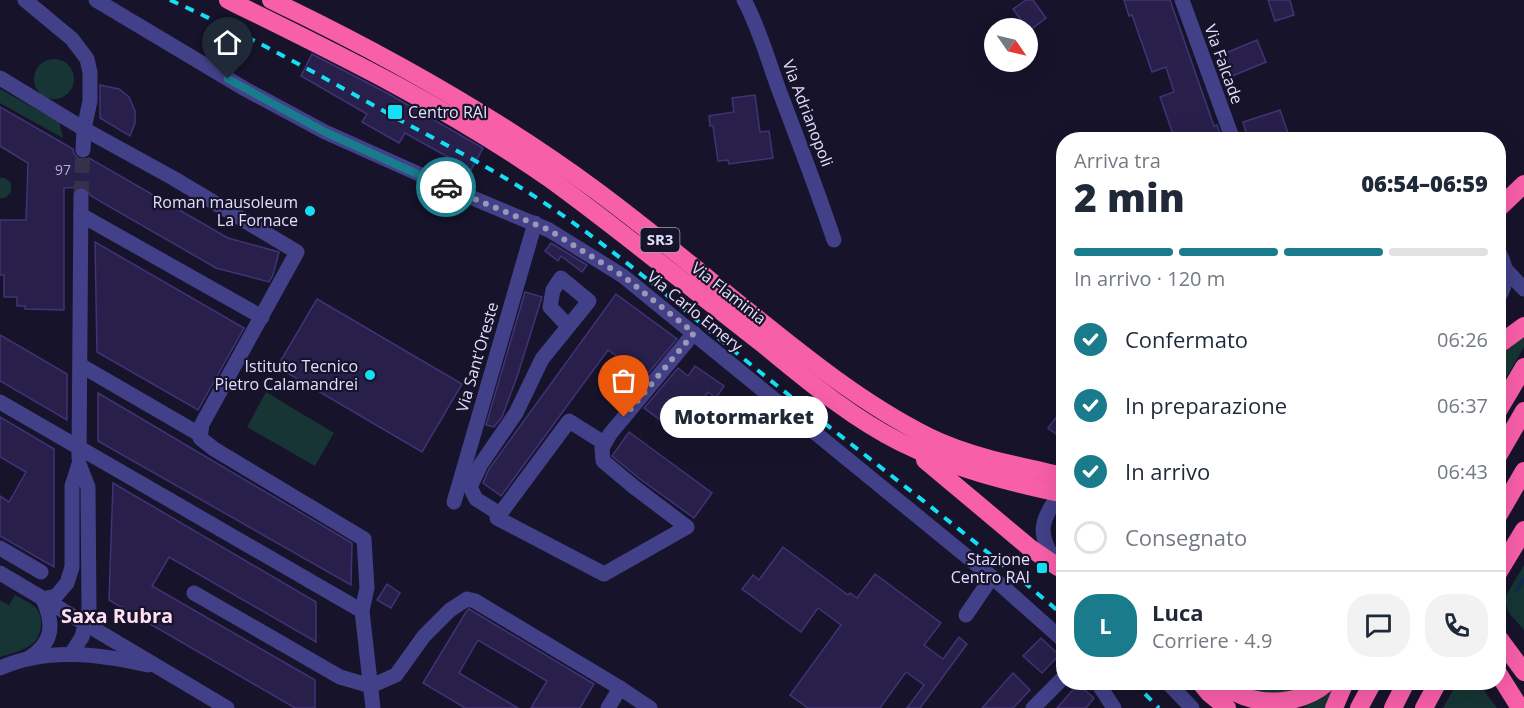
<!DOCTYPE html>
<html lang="it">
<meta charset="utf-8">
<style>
body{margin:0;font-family:"Open Sans",sans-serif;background:#f2f2f3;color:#1f2937;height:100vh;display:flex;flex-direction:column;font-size:22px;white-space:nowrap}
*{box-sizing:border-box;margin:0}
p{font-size:20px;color:#747a83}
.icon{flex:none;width:33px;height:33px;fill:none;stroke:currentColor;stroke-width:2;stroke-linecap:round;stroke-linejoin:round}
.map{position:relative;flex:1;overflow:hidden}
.sheet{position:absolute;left:1056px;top:132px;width:450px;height:558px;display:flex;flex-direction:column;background:#fff;border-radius:24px;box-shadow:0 6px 24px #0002}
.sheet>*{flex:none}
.needle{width:39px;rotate:124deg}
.tools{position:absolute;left:984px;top:18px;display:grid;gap:12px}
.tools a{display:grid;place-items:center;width:54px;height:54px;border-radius:50%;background:#fff;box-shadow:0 6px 24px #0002;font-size:30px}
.pin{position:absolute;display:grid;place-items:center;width:51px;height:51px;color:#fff;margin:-62px -26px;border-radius:50% 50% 50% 0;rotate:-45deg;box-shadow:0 0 6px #0007}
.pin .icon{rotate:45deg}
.courier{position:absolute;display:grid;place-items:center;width:60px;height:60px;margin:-30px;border:4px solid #1a7b8c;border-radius:50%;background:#fff;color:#222;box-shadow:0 2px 8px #0007}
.bubble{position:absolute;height:42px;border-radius:21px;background:#fff;box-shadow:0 6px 24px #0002;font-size:20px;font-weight:800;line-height:42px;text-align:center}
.headline em{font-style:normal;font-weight:800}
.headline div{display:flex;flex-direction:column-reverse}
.headline{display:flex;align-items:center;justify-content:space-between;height:102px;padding:0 18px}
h1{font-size:39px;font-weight:800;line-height:45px}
.bar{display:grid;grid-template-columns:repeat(4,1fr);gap:9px 6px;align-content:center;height:72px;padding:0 18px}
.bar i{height:8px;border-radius:4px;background:#e0e1e3}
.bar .on{background:#1a7b8c}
.bar p{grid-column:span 4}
.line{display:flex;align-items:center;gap:15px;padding:0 18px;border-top:2px solid #e0e1e3}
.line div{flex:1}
.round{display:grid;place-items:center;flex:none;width:63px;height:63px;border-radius:24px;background:#f2f2f3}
ol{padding:0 18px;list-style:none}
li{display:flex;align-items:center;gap:18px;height:66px}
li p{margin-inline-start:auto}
li .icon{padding:6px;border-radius:50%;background:#1a7b8c;color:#fff;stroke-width:4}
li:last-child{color:#747a83}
li i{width:33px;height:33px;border:3px solid #e0e1e3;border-radius:50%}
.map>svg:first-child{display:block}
.green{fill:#163534}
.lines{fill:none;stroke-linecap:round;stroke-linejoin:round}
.stream{stroke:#122a50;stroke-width:4}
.building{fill:#28204b;stroke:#403376;stroke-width:1.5}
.minor-tunnel{stroke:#35314b;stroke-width:15;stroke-dasharray:15 8;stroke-linecap:butt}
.minor{stroke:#424088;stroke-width:15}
.highway{stroke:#f85fa9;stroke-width:18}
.rail{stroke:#14dff4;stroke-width:4;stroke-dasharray:9 8;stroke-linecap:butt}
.done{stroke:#9b97b4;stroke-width:6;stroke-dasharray:0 10.8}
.route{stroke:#1a7b8c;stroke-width:8}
.poi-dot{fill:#14dff4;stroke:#17132b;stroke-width:2}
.labels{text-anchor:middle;stroke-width:4.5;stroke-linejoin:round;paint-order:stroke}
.number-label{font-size:14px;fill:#b4aed1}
.shield{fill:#17132b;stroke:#a5a1bf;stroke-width:1.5}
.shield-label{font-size:15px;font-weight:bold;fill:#e2defe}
.street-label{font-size:16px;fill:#e2defe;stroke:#17132b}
.poi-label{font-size:16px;fill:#e2defe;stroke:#17132b;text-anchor:end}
.quarter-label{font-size:20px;font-weight:bold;fill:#fee0f3;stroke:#17132b}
</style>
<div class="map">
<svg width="1524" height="708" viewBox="0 0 1524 708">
<rect width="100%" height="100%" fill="#17132b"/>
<g class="green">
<circle cx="54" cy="79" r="20"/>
<polygon points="0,89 59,122 63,138 0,103"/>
<polygon points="0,178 5,178 11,183 11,192 5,198 0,198"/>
<polygon points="1524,335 1524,347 1499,390 1499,352"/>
<polygon points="266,392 334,433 315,466 247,427"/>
<polygon points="1524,565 1524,630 1509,613 1504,599"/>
<path d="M 15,595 C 21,599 30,602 35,607 C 45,617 42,637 31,645 C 22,651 10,654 0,657 L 0,600 L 9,605 Z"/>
<polygon points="1230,683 1321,683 1271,701"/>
<polygon points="1457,683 1478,683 1497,708 1443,708"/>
<polygon points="1333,691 1325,708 1303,708"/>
</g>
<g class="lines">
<g class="stream">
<polyline points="1517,589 1524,579"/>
<polyline points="1254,682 1266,685 1284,682"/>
</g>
</g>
<g class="building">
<polygon points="1026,0 1033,0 1046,18 1029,31 1013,9"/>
<polygon points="1124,0 1170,0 1214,126 1217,125 1222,140 1175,140 1160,97 1174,92 1166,67 1152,72 1132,15 1129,16"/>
<polygon points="1268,0 1290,0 1294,15 1275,21"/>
<polygon points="1257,40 1266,62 1230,77 1221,55"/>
<polygon points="312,54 387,93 483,148 471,170 405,133 399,143 362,122 367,114 301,76"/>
<polygon points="100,85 119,89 129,97 135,111 135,123 130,136 100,118"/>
<polygon points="755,95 760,132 769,131 773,158 729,164 728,160 718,161 713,126 710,126 709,116 734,112 732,98"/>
<polygon points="0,107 73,149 74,154 78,158 83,160 89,158 228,238 279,252 273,275 269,282 216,268 91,196 85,187 64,188 64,310 25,309 25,306 17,306 17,297 4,297 4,275 0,275 0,220 26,220 28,163 0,146"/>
<polygon points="1280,110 1288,133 1268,140 1248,140 1243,122"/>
<polygon points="95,242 244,328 198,410 97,352"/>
<polygon points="551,243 587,265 582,272 561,256 558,261 545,251"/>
<polygon points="525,292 542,297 518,374 502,417 494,427 486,425"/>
<polygon points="616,294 677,339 645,377 608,350 501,496 483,483 489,469"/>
<polygon points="317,299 462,384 422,452 277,367"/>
<polygon points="0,335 67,374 67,420 0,381"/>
<polygon points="695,366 724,386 716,398 708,392 676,436 664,428 667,425 644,408 678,368 688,376"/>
<polygon points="98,393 352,543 351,585 98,441"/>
<polygon points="1064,407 1064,440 1048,428"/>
<polygon points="0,417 54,449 54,567 0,536 0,496 9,502 26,472 0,457"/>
<polygon points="629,432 712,493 694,518 640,479 612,456"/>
<polygon points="113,483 316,602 316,642 169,557 152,586 315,680 315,708 295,708 109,600"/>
<polygon points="783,547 848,595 850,593 857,598 875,574 941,623 924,645 943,659 959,637 967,644 920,708 907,708 924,685 906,672 880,708 808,708 790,695 841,625 818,608 801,632 742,589 753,575 759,580"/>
<polygon points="387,584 400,593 391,608 377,600"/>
<polygon points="469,609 594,684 580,708 531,708 547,681 478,640 459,673 518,708 465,708 423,683 466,612"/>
<polygon points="1041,638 1059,655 1042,673 1023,656"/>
<polygon points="1013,673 1030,690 1013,708 982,708"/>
<polygon points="1078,684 1094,698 1086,708 1057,708"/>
</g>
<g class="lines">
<polyline class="minor-tunnel" points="81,196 83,150"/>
<g class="minor">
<polyline points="25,0 72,39 87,59 90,72 90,101 84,129 83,150"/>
<polyline points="96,0 245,89 325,132 468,196 549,230 623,276 992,577 1064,641"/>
<path d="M 744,0 C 761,31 769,65 782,98 C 800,146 818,192 834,240"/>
<polyline points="1182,0 1233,140"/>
<polyline points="0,78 84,129 173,178 297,252 202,424 200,438 214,449 364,539 367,588 362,611 373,708"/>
<polyline points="81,215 262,317"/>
<path d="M 1498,251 C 1507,266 1509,282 1498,298"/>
<polyline points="1506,270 1524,289"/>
<polyline points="80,365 199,434"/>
<polyline points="0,402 362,611"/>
<polyline points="604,443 569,421 497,518 604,574 687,527 634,487 603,461 602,448 610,434 694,333"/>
<polyline points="79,458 81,196"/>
<polyline points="454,502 535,223"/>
<polyline points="500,514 476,499 470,487 481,464 516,413 542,359 589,301 561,278 553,290 550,307 568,326"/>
<polyline points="0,548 41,572"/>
<path d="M 1057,566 C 1038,532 1038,526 1060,493"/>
<polyline points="0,573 227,708"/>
<polyline points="194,593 340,677 371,686 396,675 424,636 450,610 467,599 475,601 620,688"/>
<polyline points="43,599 56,596 67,583 72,567 72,486 79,464 88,487 89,610 82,637 71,654"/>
<polyline points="966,615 992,577"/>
<path d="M 29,658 C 54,642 54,624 43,599"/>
<path d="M 0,668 C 47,647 100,654 148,665"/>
<polyline points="1097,682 1114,708"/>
<polyline points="1167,682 1192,708"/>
<polyline points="608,708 620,688 650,708"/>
<polyline points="1033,708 1064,677"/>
</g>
<g class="highway">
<path d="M 228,0 C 338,54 449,108 550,179 C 623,232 693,290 764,345 C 807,380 850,417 900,442 C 952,468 1007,482 1064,494"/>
<path d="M 271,0 C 384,54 493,115 594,189 C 647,228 697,270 748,311 C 805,357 863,404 929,437 C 970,457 1019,466 1064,476"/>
<polyline points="1498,209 1524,184"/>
<polyline points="1498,345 1524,326"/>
<polyline points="1498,411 1524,367"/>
<polyline points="1498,456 1524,411"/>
<polyline points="925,460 1030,548 1058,567"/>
<polyline points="1498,516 1524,471"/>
<polyline points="1498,573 1524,530"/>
<polyline points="1498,637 1524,672"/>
<polyline points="1498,673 1520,708"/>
<polyline points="1200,682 1209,693 1227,708"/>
<path d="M 1220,682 C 1250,708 1297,708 1328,682"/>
<polyline points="1334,708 1345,682"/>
<polyline points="1359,708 1373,682"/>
<polyline points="1393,708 1406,682"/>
<polyline points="1424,708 1438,682"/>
</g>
<g class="rail">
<path d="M 170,0 C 248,35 323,77 398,119 C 446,145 495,170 540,200 C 618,251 688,314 760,372 C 861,453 965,531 1064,616"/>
<polyline points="1133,682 1159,708"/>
</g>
</g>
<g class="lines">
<polyline class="done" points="446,187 549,230 623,276 694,333 624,417"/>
<polyline class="route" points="228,79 325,132 446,187"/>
</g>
<g class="poi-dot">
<rect x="387" y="104" width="16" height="16" rx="3"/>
<circle cx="310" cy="211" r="6"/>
<circle cx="370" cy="375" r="6"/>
<rect x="1036" y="562" width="12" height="12" rx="3"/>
</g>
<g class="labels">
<g class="number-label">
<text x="63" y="175">97</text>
</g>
<rect class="shield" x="640.5" y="228" width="39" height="24" rx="4.5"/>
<g class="shield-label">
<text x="660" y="245">SR3</text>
</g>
<g class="street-label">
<text transform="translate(1224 64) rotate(70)" y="6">Via Falcade</text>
<text transform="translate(808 113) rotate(69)" y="6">Via Adrianopoli</text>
<text transform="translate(729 293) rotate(38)" y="6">Via Flaminia</text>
<text transform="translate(695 311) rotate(39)" y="6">Via Carlo Emery</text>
<text transform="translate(477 357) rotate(-74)" y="6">Via Sant'Oreste</text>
</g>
<g class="poi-label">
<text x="408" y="118" text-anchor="start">Centro RAI</text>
<text x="298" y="208">Roman mausoleum<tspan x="298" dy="18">La Fornace</tspan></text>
<text x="358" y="372">Istituto Tecnico<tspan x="358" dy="18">Pietro Calamandrei</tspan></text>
<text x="1030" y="565">Stazione<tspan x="1030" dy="18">Centro RAI</tspan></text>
</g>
<g class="quarter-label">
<text x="117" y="623">Saxa Rubra</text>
</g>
</g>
</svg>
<div class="tools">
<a><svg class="needle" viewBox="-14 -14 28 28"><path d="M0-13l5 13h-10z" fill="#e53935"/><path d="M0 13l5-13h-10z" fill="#747a83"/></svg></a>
</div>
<div class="pin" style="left:624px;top:417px;background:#ea580c"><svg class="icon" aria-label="bag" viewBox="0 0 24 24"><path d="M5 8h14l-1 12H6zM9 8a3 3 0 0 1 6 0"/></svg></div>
<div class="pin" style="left:228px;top:79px;background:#1f2937"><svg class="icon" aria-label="home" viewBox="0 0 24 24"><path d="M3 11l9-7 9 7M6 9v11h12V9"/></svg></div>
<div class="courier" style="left:446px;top:187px"><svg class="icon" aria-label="car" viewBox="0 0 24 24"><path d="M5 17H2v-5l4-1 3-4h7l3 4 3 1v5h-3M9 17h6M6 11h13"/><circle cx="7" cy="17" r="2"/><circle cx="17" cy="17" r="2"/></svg></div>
<div class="bubble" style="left:660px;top:396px;width:168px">Motormarket</div>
<section class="sheet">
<div class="headline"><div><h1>2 min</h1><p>Arriva tra</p></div><em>06:54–06:59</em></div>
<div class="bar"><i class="on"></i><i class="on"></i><i class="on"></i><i></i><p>In arrivo · 120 m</p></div>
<ol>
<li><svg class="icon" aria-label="check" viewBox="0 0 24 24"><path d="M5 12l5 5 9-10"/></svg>Confermato<p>06:26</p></li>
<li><svg class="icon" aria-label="check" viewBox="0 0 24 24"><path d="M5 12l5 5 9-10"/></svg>In preparazione<p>06:37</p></li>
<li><svg class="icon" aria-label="check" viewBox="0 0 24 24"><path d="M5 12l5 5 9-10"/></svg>In arrivo<p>06:43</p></li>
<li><i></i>Consegnato</li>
</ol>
<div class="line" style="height:108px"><b class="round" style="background:#1a7b8c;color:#fff">L</b><div><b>Luca</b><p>Corriere · 4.9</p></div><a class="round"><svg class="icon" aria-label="chat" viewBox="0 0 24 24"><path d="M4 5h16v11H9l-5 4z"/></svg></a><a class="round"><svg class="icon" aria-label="phone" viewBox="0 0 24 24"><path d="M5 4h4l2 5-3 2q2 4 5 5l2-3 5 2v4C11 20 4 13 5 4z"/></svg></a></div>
</section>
</div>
